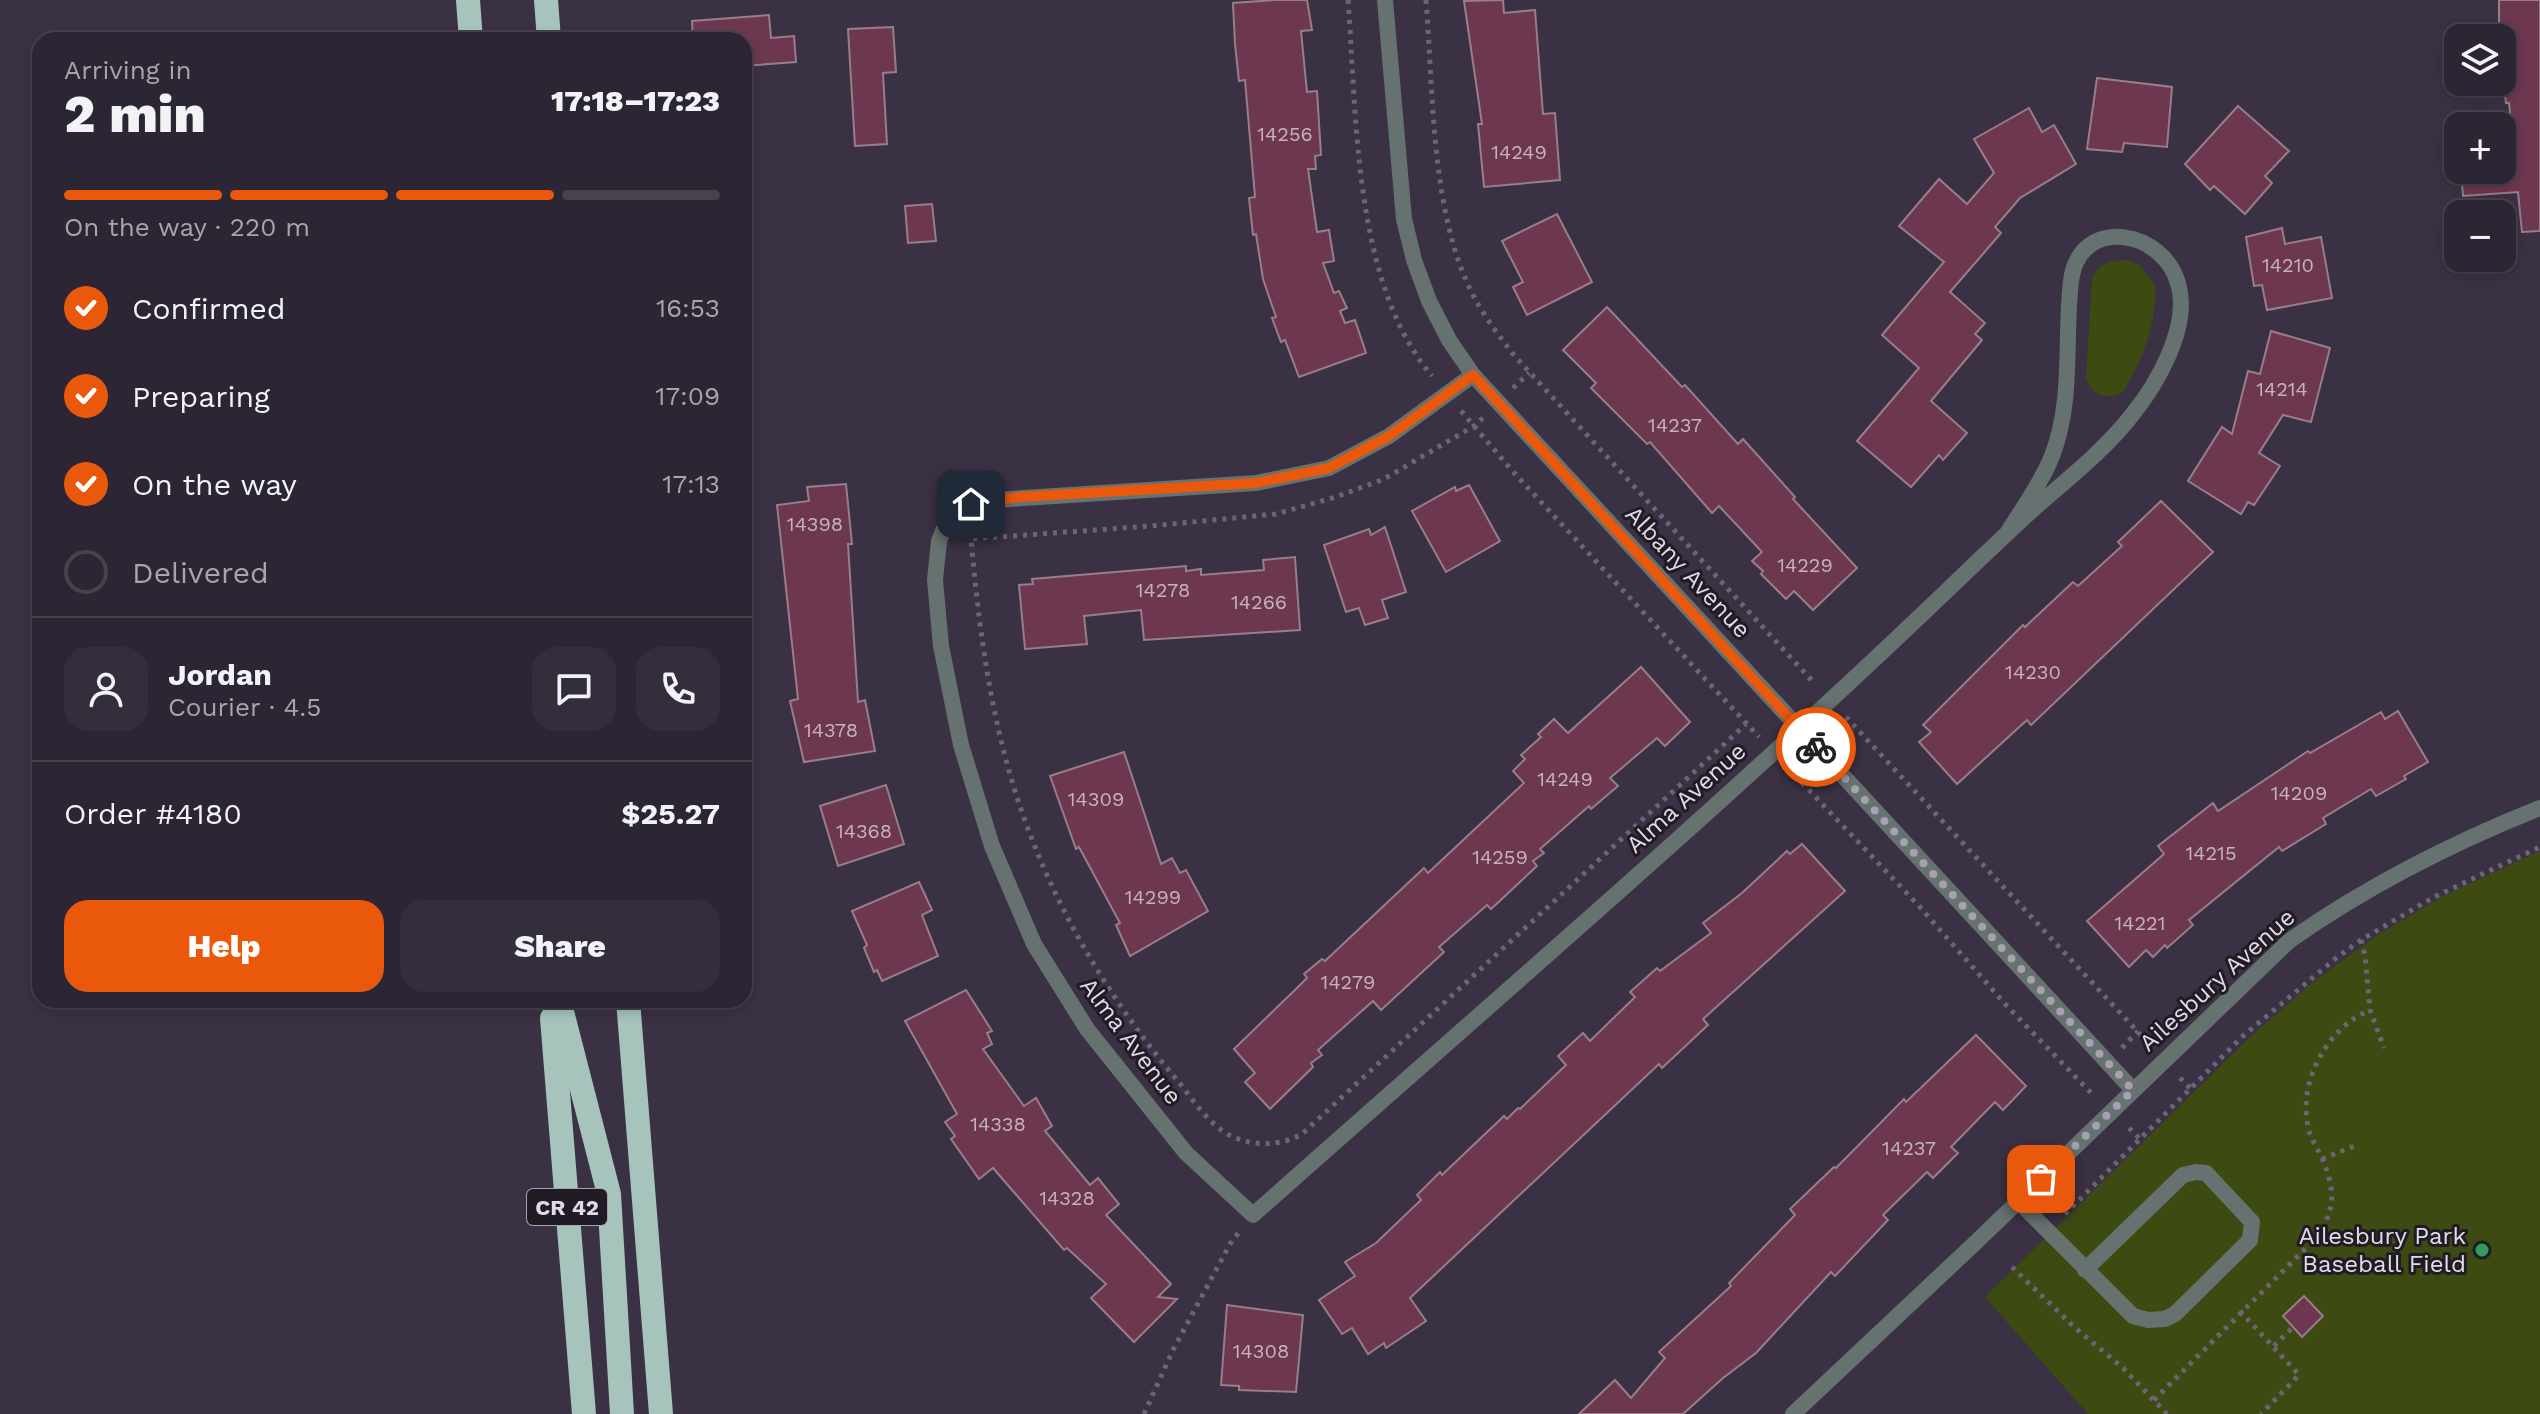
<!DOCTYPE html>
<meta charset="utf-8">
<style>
body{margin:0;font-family:"Work Sans",sans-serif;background:#342d3b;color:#f1f3f6;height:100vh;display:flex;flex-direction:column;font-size:30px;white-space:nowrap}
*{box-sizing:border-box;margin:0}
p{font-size:26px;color:#a6a5ac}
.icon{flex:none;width:44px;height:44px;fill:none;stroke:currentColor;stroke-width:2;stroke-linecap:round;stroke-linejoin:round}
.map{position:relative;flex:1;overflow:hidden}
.panel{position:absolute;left:32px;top:32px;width:720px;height:976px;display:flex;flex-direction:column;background:#2c2533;border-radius:24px;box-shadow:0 4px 12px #0003,0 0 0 2px #48424e}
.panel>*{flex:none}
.buttons{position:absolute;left:2444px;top:24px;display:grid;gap:16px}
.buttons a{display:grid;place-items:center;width:72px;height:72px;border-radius:16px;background:#2c2533;box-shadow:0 4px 12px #0003,0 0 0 2px #48424e;font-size:40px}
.pin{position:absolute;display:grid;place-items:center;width:68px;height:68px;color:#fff;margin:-34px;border-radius:16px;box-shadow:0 4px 12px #0006}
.courier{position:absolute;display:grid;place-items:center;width:80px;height:80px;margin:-40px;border:6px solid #ea580c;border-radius:50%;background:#fff;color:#222;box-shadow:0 2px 10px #0007}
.headline em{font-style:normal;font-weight:800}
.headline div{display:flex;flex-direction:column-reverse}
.headline{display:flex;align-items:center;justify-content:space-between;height:136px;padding:0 32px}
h1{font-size:52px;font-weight:800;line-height:60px}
.bar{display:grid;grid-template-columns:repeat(4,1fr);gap:12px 8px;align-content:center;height:96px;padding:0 32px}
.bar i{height:10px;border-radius:6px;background:#48424e}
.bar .selected{background:#ea580c}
.bar p{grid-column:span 4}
.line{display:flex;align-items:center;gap:20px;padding:0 32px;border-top:2px solid #48424e}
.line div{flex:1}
.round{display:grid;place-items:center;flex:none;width:84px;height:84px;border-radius:24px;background:#342d3b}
ol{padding:0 32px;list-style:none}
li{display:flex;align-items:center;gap:24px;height:88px}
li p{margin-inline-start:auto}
li .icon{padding:8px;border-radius:50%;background:#ea580c;color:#fff;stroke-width:4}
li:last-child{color:#a6a5ac}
li i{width:44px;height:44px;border:4px solid #48424e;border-radius:50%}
.primary-button{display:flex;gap:16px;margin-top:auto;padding:16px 32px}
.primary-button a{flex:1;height:92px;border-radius:24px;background:#ea580c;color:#fff;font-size:32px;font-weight:800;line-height:92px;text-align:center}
.primary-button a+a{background:#342d3b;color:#f1f3f6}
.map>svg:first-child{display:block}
.green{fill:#3d4a11}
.building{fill:#6d3750;stroke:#977e88;stroke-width:2}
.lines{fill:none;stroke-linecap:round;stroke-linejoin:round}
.path{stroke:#6d6575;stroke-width:5;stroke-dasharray:4 6;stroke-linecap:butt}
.lane{stroke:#66726f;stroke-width:16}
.street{stroke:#66726f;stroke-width:16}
.highway{stroke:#a6c4bc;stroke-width:24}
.done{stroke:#a7a0ae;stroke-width:8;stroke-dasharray:0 14.4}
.route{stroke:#ea580c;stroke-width:10}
.leisure-dot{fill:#2e9e5b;stroke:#201b24;stroke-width:3}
.labels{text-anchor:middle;stroke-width:6;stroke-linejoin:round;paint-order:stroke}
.number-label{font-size:20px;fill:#c4b2c1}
.shield{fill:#201b24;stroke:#a7a1ac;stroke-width:2}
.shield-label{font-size:22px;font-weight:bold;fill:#e1dbe7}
.street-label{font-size:24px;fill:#e1dbe7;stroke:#201b24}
.poi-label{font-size:24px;fill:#e1dbe7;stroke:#201b24;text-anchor:end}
</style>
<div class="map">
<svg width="2540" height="1414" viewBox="0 0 2540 1414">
<rect width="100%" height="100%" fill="#3b3144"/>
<g class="green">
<path d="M 2128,260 L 2139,265 L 2155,285 C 2157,323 2143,361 2122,393 C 2105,400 2092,396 2086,378 L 2092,278 C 2099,262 2111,260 2128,260 Z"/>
<polygon points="2540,851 2540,1414 2088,1414 1985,1297 2249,1038 2313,982 2376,936 2443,896"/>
</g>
<g class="building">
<polygon points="1274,0 1307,0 1312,30 1301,31 1307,92 1317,91 1321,155 1315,156 1316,169 1308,169 1317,232 1329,230 1334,261 1323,263 1334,293 1339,291 1347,308 1340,311 1345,323 1355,320 1366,353 1299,377 1285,340 1281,342 1272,318 1276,317 1263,279 1256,234 1253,235 1249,198 1255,197 1245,80 1239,81 1235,44 1233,3"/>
<polygon points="1503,0 1504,13 1535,10 1543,114 1555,113 1560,180 1484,187 1478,124 1482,124 1464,1"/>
<polygon points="2499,0 2540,0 2540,231 2522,232 2518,192 2463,196 2461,170 2516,170 2509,103 2506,103 2503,78 2507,77 2503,31 2499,31"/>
<polygon points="769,15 771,38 794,36 796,62 744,66 744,40 693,40 692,21"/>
<polygon points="893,27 896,72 883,73 887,144 855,146 848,29"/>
<polygon points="2097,78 2172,87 2167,147 2124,143 2122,152 2087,149"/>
<polygon points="2238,106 2289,151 2265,176 2272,183 2245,214 2214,186 2210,190 2185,164"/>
<polygon points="2029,108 2042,132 2054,125 2076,164 2020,198 1995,227 2001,233 1950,292 1985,323 1975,334 1982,340 1931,401 1967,433 1943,460 1939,455 1911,487 1857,441 1919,368 1882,335 1944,262 1899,226 1939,179 1967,204 1994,173 1974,139"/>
<polygon points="932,204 936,241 908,243 905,206"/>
<polygon points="1557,214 1592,282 1527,315 1513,287 1523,282 1502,241"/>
<polygon points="2282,228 2285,244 2321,237 2332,298 2267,310 2262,285 2254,286 2246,237"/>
<polygon points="1607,307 1682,387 1685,385 1738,444 1743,439 1795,497 1793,499 1857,568 1813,610 1794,591 1786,599 1761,574 1763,571 1752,561 1762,552 1719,506 1712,513 1650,442 1647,444 1591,388 1596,383 1563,350"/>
<polygon points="2271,331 2330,348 2311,422 2283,415 2259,453 2280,466 2254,505 2248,502 2241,514 2188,481 2222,427 2232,434 2248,371 2260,374"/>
<polygon points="846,484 852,544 848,544 858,702 865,700 875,751 804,762 790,701 798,699 777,505 809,501 807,487"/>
<polygon points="1469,485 1500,541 1446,572 1412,511 1455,487 1456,491"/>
<polygon points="2161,501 2213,552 2031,725 2027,720 1957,784 1919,742 1931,732 1923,725 2023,625 2025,627 2073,582 2078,586 2122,546 2118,542"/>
<polygon points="1385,527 1406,592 1382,600 1388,618 1365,625 1359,608 1346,612 1324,545 1369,529 1371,535"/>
<polygon points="1295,557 1300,630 1144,640 1141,610 1084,616 1087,644 1025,649 1019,585 1033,584 1032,579 1186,566 1186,571 1201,569 1201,575 1264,570 1263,560"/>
<polygon points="1641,667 1690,722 1665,746 1657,738 1610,778 1618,786 1591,809 1589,806 1540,849 1544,853 1533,861 1537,866 1491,909 1487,905 1439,947 1444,952 1381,1010 1373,1001 1318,1050 1322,1055 1311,1063 1313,1067 1270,1109 1245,1082 1255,1073 1234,1049 1298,987 1307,978 1304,974 1322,959 1325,961 1424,868 1428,873 1524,783 1513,771 1525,759 1521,755 1541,737 1538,734 1554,719 1568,733"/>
<polygon points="2398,711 2428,762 2404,776 2406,779 2376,796 2371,789 2323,818 2326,824 2282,851 2279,847 2189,920 2193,925 2167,948 2165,945 2153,957 2146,950 2129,967 2087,921 2164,854 2158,846 2213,803 2218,811 2308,751 2310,753 2381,712 2385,719"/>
<polygon points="1124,752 1161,864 1172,858 1180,873 1186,870 1208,911 1130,956 1116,925 1120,923 1079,847 1076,849 1050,776"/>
<polygon points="886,785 904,844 838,866 820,806"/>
<polygon points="1802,844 1845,891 1703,1019 1708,1025 1662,1068 1659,1064 1410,1298 1426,1321 1386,1348 1384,1343 1368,1354 1352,1328 1342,1334 1319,1300 1355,1276 1345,1262 1376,1243 1421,1200 1417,1195 1440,1172 1442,1175 1504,1116 1507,1119 1518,1108 1520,1109 1566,1065 1558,1056 1583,1033 1590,1041 1635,997 1630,992 1657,968 1660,971 1711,933 1703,923 1742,893 1787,851 1790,854"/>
<polygon points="919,882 932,910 922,915 938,956 882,981 877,970 874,972 864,948 867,945 852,911"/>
<polygon points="966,990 992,1031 987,1033 992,1044 983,1049 1024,1106 1036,1098 1052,1126 1045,1131 1090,1185 1098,1178 1119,1204 1106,1215 1171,1284 1158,1297 1177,1299 1134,1342 1091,1298 1106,1284 1067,1248 1064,1250 993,1168 979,1179 951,1139 955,1136 945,1122 957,1114 905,1021"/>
<polygon points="1976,1035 2026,1086 2003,1110 1995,1102 1951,1147 1958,1153 1933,1178 1927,1172 1883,1215 1888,1220 1835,1276 1831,1272 1756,1353 1723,1378 1683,1414 1579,1414 1615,1380 1631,1398 1665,1358 1659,1352 1731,1286 1729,1283 1795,1215 1790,1209 1834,1167 1836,1168 1904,1099 1906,1102"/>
<polygon points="2304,1296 2323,1316 2302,1337 2283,1316"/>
<polygon points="1227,1305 1303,1315 1296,1392 1239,1390 1239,1386 1221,1385"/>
</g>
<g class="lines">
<g class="path">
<path d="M 1348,0 C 1357,116 1353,283 1432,376"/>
<path d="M 1426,0 C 1433,87 1431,200 1466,280 C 1477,307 1495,330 1512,353 L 1815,684"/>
<polyline points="1513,388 1529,373"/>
<polyline points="1461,411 1516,475 1759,737"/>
<path d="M 1483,418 L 1474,426 L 1384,479 L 1336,497 L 1276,514 L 1151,526 L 971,539 C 978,616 987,692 1008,767 C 1039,881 1101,990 1177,1080 C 1192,1098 1206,1121 1226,1133 C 1249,1147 1279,1147 1302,1134 L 1746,724"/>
<polyline points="1846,717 2149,1044"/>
<polyline points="1788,768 1919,906 2005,1004 2095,1097"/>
<polyline points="2361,940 2365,955 2370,1010 2384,1048"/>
<polyline points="2122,1048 2138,1031"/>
<polyline points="2180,1078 2191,1089"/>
<polyline points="2129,1128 2140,1139"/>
<polyline points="2322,1159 2354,1146"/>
<polyline points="2065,1214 2243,1036 2335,959 2361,940 2434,897 2540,847"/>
<polyline points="2012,1267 2073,1326 2123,1368 2167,1414"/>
<polyline points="2240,1311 2299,1375 2261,1414"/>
<polyline points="2274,1346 2291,1329"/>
<path d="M 2154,1400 L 2310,1244 C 2335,1215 2337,1195 2323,1160 C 2318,1148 2310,1139 2308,1126 C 2298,1081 2328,1027 2370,1010"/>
<polyline points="1144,1414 1173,1350 1230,1244 1240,1231"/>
</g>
<polyline class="lane" points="2018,1201 2133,1316 2148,1320 2165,1319 2175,1314 2250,1240 2252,1222 2206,1173 2196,1172 2183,1175 2085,1270"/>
<g class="street">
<polyline points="1385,0 1404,219 1414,260 1429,301 1449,340 1473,375 2133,1090"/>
<path d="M 1473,375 L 1389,436 L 1329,468 L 1256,483 L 979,501 L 960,509 L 943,531 L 939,541 L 935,580 L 941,646 L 961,745 L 992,846 L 1034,944 L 1087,1029 L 1186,1153 L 1253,1215 C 1474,1018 1700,825 1915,621 C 1953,585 1991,548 2030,512 C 2065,481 2103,452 2132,415 C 2157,384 2189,329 2179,287 C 2166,229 2079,214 2071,281 C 2064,340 2074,399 2052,456 C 2042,482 2023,507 2008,532"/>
<path d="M 1793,1414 L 1974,1244 L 2289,941 C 2366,887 2452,843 2540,808"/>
</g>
<g class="highway">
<polyline points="468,0 471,40"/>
<polyline points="546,0 549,40"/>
<polyline points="559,1000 609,1194 622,1414"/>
<polyline points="628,1000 661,1414"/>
<polyline points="552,1018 584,1414"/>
</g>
</g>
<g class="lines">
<polyline class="done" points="1816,747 2133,1090 2041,1179"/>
<polyline class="route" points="971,504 1020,497 1256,483 1329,468 1389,436 1473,375 1816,747"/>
</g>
<circle class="leisure-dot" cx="2482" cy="1250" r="8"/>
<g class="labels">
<g class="number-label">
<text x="1285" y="141">14256</text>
<text x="1519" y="159">14249</text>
<text x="2288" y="272">14210</text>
<text x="2282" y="396">14214</text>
<text x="1675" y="432">14237</text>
<text x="815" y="531">14398</text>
<text x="1805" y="572">14229</text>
<text x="1163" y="597">14278</text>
<text x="1259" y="609">14266</text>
<text x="2033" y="679">14230</text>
<text x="831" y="737">14378</text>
<text x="1565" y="786">14249</text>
<text x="2299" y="800">14209</text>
<text x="1096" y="806">14309</text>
<text x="864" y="838">14368</text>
<text x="2211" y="860">14215</text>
<text x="1500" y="864">14259</text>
<text x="1153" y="904">14299</text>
<text x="2140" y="930">14221</text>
<text x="1348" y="989">14279</text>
<text x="998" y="1131">14338</text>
<text x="1909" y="1155">14237</text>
<text x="1067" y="1205">14328</text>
<text x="1261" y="1358">14308</text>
</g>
<rect class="shield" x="527" y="1189" width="80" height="36" rx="6"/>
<g class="shield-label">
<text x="567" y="1215">CR 42</text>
</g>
<g class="street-label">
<text transform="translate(1688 572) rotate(47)" y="8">Albany Avenue</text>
<text transform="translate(1686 798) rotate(-42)" y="8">Alma Avenue</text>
<text transform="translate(2217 980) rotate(-42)" y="8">Ailesbury Avenue</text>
<text transform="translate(1131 1041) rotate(53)" y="8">Alma Avenue</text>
</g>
<g class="poi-label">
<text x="2466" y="1244">Ailesbury Park<tspan x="2466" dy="28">Baseball Field</tspan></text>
</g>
</g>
</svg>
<div class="buttons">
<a><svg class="icon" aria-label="layers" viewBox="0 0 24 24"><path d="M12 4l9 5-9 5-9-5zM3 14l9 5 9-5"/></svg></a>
<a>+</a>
<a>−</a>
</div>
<div class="pin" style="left:2041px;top:1179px;background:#ea580c"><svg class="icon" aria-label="bag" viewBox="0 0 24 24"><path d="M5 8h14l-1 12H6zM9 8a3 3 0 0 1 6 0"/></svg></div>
<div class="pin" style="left:971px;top:504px;background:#1f2937"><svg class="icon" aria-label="home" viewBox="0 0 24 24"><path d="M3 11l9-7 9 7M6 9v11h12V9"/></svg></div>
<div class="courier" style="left:1816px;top:747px"><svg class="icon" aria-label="bike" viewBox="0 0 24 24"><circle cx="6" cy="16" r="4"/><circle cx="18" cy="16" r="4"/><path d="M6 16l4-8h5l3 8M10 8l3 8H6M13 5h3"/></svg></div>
<section class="panel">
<div class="headline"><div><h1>2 min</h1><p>Arriving in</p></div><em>17:18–17:23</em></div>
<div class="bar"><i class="selected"></i><i class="selected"></i><i class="selected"></i><i></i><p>On the way · 220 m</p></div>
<ol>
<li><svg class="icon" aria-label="check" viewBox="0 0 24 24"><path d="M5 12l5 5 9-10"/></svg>Confirmed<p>16:53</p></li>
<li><svg class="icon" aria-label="check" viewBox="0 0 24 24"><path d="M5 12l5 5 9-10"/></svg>Preparing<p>17:09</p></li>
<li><svg class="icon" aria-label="check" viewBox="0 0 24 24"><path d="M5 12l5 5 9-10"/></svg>On the way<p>17:13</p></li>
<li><i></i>Delivered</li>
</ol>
<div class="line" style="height:144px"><a class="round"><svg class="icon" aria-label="person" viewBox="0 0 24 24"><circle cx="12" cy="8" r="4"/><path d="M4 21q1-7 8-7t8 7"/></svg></a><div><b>Jordan</b><p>Courier · 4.5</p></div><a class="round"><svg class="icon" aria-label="chat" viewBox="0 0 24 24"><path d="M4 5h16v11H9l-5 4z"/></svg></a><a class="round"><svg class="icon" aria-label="phone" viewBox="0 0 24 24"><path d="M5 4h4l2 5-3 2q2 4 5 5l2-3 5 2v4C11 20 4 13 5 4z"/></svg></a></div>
<div class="line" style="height:104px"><div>Order #4180</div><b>$25.27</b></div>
<div class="primary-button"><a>Help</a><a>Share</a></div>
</section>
</div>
